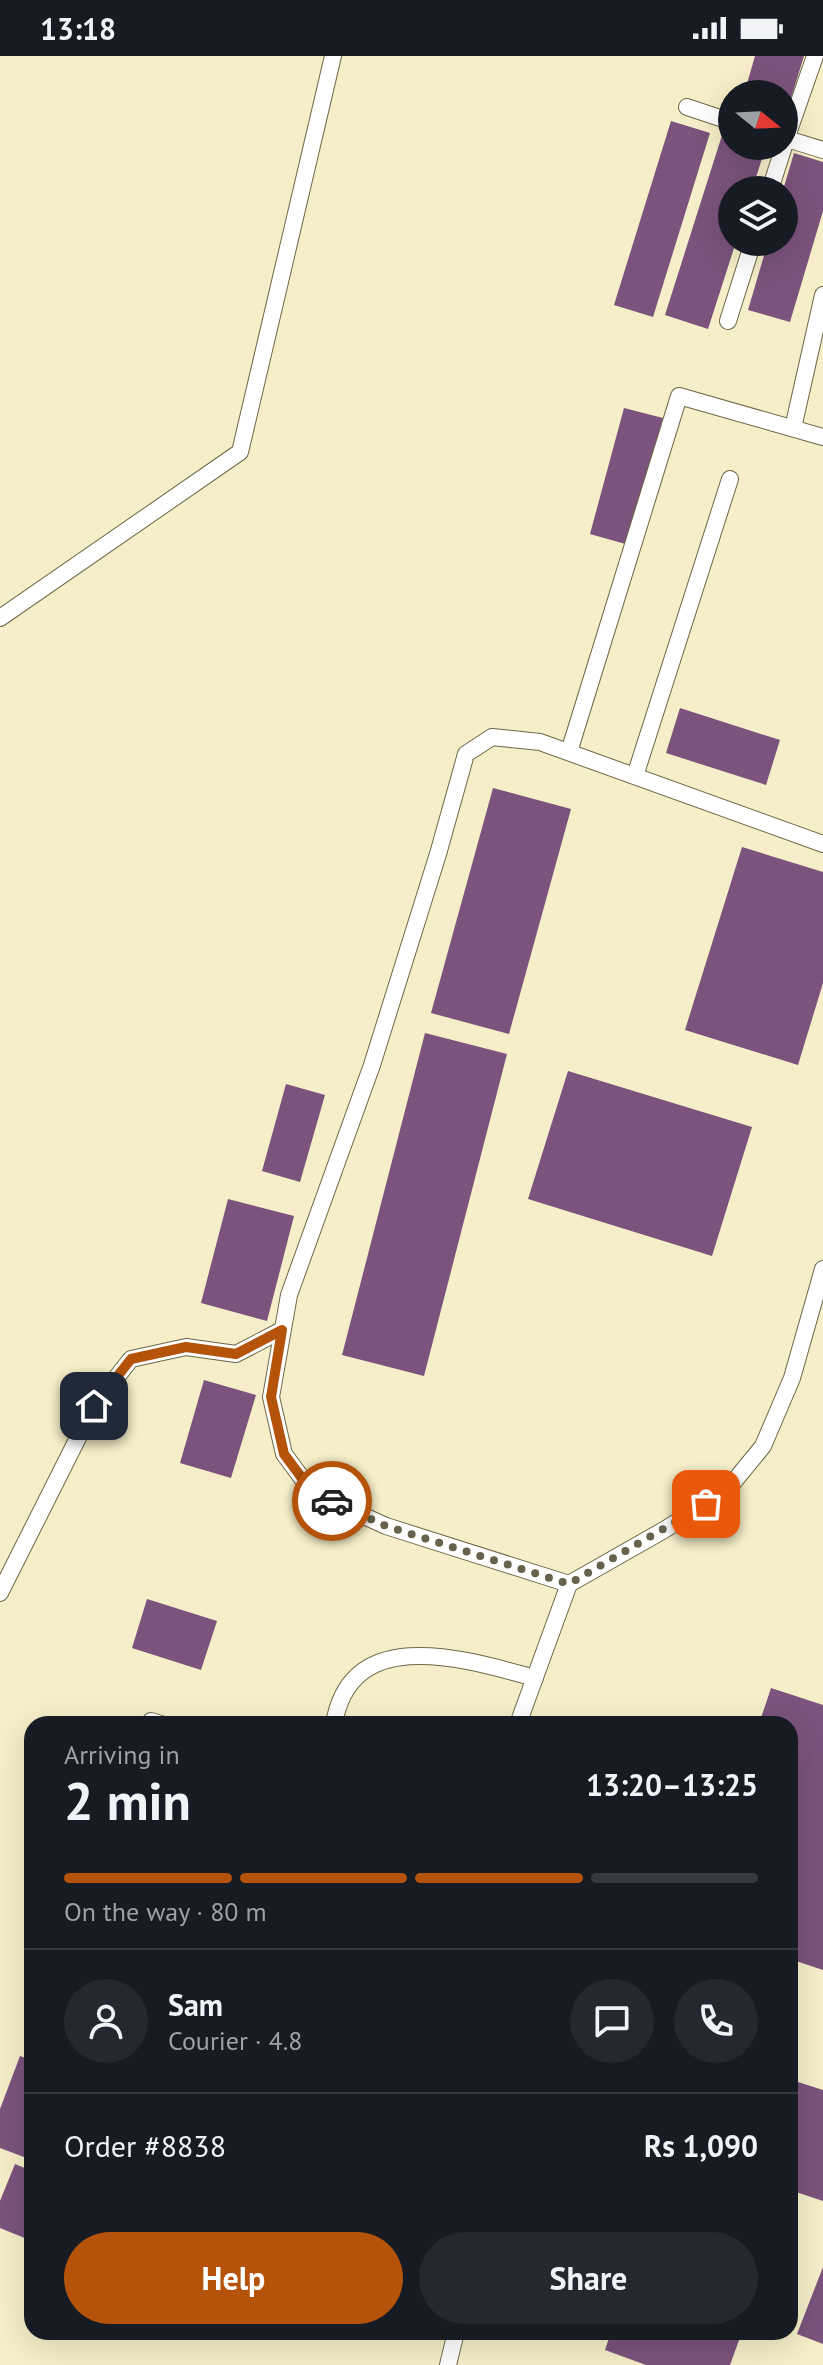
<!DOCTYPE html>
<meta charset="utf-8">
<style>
body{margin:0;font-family:"PT Sans",sans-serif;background:#242831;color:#f1f3f6;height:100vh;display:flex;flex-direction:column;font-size:30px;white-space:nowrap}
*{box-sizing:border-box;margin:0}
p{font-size:26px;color:#9ea1a6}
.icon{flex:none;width:44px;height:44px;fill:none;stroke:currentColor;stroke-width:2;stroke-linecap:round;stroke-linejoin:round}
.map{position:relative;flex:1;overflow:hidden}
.details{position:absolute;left:24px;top:1660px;width:774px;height:624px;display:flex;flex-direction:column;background:#171b24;border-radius:24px;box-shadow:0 8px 32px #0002}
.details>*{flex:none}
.needle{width:52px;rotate:108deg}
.buttons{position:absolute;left:718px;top:24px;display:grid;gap:16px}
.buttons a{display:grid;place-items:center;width:80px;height:80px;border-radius:50%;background:#171b24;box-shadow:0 8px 32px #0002;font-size:40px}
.pin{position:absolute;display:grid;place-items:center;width:68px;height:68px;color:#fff;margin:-34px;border-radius:16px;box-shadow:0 4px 12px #0006}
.courier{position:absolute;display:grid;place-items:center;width:80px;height:80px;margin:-40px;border:6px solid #b45309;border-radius:50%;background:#fff;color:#222;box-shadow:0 2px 10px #0007}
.summary em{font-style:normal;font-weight:700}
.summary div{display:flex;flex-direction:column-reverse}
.summary{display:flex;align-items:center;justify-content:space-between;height:136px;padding:0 40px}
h1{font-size:52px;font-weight:700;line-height:60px}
.bar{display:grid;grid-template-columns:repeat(4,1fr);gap:12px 8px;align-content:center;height:96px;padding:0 40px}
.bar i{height:10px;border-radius:6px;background:#363941}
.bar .on{background:#b45309}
.bar p{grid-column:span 4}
.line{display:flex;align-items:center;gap:20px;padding:0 40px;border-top:2px solid #363941}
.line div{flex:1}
.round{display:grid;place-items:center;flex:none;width:84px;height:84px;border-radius:42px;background:#242831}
.primary-button{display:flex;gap:16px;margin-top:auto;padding:16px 40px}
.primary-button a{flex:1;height:92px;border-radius:48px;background:#b45309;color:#fff;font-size:32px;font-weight:700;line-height:92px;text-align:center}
.primary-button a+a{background:#242831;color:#f1f3f6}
.status{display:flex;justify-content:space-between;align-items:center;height:56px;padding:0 40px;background:#171b24;direction:ltr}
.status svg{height:22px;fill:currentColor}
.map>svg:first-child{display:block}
.building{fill:#7b537c}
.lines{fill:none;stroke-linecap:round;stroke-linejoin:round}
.service-casing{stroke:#6d6746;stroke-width:18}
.service{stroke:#fff;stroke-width:16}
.done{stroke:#66624c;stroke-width:8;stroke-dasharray:0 14.4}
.route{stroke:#b45309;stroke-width:10}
</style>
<div class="status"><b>13:18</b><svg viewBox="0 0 49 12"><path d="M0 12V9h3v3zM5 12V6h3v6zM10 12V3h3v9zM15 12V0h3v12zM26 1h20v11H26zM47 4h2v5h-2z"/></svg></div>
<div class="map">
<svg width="823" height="2309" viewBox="0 0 823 2309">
<rect width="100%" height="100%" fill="#f5eec8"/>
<g class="building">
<polygon points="755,0 804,0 785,62 784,38 744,38"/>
<polygon points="671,65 710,77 653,261 614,249"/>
<polygon points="723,76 732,78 732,90 766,90 752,134 732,134 732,186 736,186 708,273 665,259"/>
<polygon points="794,97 823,106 823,155 790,266 748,254 768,186 784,186 783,134"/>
<polygon points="624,352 663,362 629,489 590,478"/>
<polygon points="680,652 780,684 766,729 666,697"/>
<polygon points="493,732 571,753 509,978 431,957"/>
<polygon points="742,791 823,816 823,927 798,1009 685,974"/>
<polygon points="425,977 507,998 424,1320 342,1299"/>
<polygon points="568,1015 752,1071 712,1200 528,1143"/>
<polygon points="286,1028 325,1039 300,1126 262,1115"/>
<polygon points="228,1143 294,1160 267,1265 201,1247"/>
<polygon points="204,1324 256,1339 231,1422 180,1407"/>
<polygon points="147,1543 217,1565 201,1614 132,1592"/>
<polygon points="771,1632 823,1649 823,1914 790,1903 790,1668 759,1668"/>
<polygon points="20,2000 32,2004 32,2104 0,2092 0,2053"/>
<polygon points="798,2026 823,2034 823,2145 790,2134 790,2050"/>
<polygon points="15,2108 32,2115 32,2185 0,2172 0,2145"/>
<polygon points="823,2211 823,2288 797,2278"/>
<polygon points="611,2276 742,2276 730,2309 646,2309 605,2294"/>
</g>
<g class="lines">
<g class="service-casing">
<g id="service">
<polyline points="687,51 732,66"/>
<polyline points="784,82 823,94"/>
<polyline points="784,89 815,0"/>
<polyline points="770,134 784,90"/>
<polyline points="728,265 753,186"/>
<polyline points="793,372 823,239"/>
<polyline points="0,562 240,396 333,0"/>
<polyline points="569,696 679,340 823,381"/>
<polyline points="635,720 730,423"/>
<polyline points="823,788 540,686 492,681 466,698 438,798 372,1009 289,1239 271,1341 284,1398 313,1437 386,1470 569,1528 664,1474 727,1434 763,1390 792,1322 823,1213"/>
<polyline points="0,1537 94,1350 131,1303 186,1291 236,1298 282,1274"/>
<polyline points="151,1665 161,1668"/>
<path d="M 334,1668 C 351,1566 468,1604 535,1622"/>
<polyline points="518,1668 569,1528"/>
<polyline points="448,2309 456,2276"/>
</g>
</g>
<use href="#service" class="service"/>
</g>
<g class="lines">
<polyline class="done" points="332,1445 386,1470 569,1528 706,1448"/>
<polyline class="route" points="94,1350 131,1303 186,1291 236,1298 282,1274 271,1341 284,1398 313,1437 332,1445"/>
</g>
</svg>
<div class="buttons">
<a><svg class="needle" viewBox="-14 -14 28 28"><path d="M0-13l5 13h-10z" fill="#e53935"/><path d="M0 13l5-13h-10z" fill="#9ea1a6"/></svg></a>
<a><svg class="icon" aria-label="layers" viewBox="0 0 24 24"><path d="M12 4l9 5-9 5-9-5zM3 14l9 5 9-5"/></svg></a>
</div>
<div class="pin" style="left:706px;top:1448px;background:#ea580c"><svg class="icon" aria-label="bag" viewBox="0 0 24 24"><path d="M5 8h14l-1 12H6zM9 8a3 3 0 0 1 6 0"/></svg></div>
<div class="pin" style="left:94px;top:1350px;background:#1f2937"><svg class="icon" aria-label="home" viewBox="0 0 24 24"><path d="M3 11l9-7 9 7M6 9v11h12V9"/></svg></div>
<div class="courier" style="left:332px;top:1445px"><svg class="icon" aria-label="car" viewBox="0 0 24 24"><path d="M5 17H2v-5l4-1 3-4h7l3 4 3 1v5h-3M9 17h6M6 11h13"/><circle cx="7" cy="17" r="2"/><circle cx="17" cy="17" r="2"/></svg></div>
<section class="details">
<div class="summary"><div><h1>2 min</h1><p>Arriving in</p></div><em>13:20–13:25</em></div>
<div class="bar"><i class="on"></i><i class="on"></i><i class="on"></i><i></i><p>On the way · 80 m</p></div>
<div class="line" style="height:144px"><a class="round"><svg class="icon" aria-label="person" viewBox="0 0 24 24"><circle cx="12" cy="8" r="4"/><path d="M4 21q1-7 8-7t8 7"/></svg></a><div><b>Sam</b><p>Courier · 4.8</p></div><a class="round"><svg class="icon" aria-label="chat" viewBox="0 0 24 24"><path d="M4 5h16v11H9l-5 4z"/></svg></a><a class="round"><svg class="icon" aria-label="phone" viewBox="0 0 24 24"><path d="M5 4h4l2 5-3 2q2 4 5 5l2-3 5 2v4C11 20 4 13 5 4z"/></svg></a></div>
<div class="line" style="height:104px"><div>Order #8838</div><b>Rs 1,090</b></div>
<div class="primary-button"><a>Help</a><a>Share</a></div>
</section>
</div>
